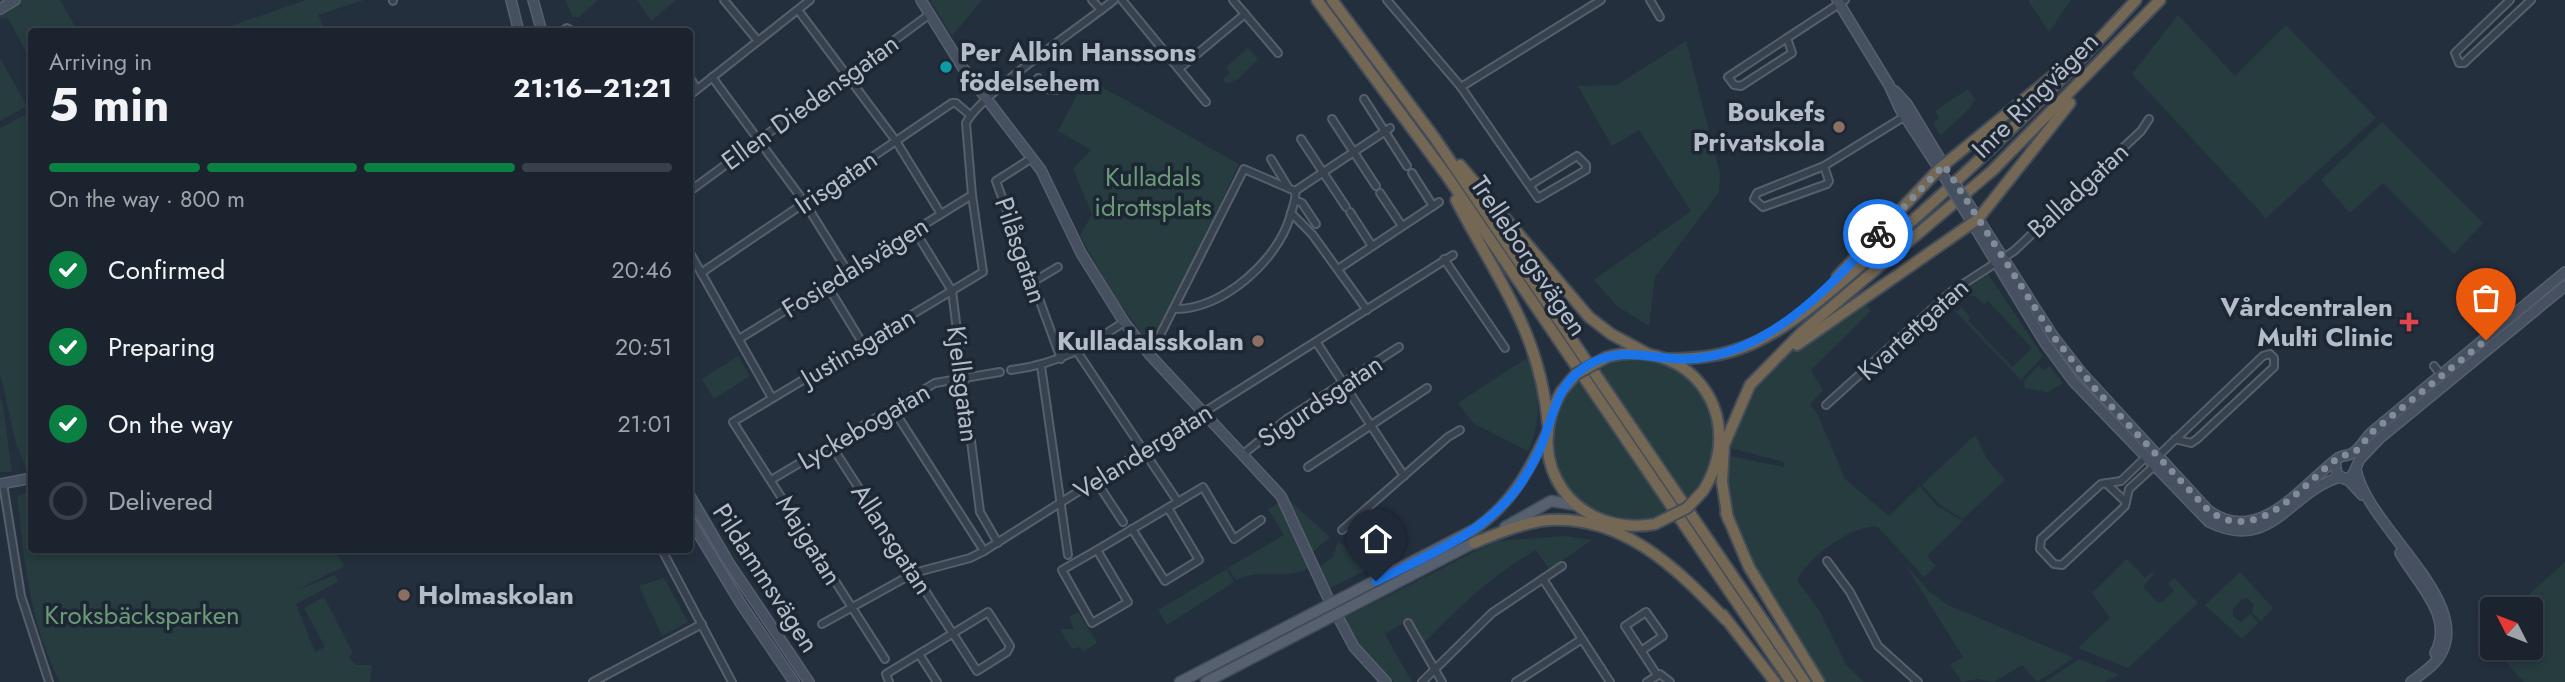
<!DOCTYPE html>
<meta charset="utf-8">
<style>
body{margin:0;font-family:Jost,sans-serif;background:#242b36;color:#f1f3f6;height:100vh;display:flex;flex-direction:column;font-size:26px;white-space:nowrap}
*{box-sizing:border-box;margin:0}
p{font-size:23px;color:#a0a4aa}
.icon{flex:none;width:38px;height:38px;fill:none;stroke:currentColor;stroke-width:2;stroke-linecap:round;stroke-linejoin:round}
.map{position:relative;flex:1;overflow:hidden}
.details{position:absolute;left:28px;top:28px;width:665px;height:525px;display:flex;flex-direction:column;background:#1b232e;border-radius:7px;box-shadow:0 4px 10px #0003,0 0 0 2px #39404a}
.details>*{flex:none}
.needle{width:46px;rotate:312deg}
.fabs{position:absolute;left:2480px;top:597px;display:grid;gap:14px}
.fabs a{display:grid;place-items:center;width:63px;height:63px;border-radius:7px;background:#1b232e;box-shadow:0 4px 10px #0003,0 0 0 2px #39404a;font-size:35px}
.pin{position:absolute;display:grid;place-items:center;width:60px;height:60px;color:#fff;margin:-72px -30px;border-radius:50% 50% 50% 0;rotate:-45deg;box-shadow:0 0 7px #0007}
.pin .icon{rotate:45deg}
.courier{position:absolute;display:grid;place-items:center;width:70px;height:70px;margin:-35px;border:5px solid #1a73e8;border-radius:50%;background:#fff;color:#222;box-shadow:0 2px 9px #0007}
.headline em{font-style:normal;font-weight:700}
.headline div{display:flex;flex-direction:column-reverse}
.headline{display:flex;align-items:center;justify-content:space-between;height:119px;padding:0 21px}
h1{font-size:46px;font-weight:700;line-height:52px}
.bar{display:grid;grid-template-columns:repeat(4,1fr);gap:10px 7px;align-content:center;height:84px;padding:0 21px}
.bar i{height:9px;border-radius:5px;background:#39404a}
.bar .on{background:#0b8043}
.bar p{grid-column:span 4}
ol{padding:0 21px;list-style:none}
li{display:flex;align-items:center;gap:21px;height:77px}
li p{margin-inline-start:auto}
li .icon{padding:7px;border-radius:50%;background:#0b8043;color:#fff;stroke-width:4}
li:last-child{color:#a0a4aa}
li i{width:38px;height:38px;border:4px solid #39404a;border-radius:50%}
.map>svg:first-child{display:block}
.green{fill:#263c3f}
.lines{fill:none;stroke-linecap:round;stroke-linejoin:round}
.street-casing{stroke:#565f6c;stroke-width:10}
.secondary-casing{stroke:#565f6c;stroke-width:12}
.primary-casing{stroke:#414a57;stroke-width:13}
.highway-casing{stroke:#434c59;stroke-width:14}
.street{stroke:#38414e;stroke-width:6}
.secondary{stroke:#465061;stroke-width:9}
.primary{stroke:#56606e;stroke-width:10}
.highway{stroke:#746855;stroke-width:10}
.secondary-bridge-casing{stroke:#565f6c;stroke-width:12;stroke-linecap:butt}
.highway-bridge-casing{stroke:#434c59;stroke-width:14;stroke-linecap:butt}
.secondary-bridge{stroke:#465061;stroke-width:9}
.highway-bridge{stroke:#746855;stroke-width:10}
.done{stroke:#828b98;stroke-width:7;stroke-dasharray:0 12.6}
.route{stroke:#1a73e8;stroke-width:9}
.culture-dot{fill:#0f9aa8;stroke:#1d2633;stroke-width:2.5}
.education-dot{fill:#8d6e63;stroke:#1d2633;stroke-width:2.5}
.health-dot{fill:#e0444e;stroke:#1d2633;stroke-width:2.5}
.labels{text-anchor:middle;stroke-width:7;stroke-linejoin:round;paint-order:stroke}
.poi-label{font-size:26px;font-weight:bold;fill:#b4bcc9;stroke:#1d2633;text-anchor:end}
.street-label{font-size:26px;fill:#b4bcc9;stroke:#1d2633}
.park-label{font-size:26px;fill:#6b9a76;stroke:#1d2633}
</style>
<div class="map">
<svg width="2565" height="682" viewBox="0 0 2565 682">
<rect width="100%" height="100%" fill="#242f3e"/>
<g class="green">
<polygon points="0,0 60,0 78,31 32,32 31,61 8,18 0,19"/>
<polygon points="306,0 364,0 318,15 326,31 216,31"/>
<polygon points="565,0 598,0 579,17 573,17"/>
<polygon points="637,0 676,0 651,21"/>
<polygon points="930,0 982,0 952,36"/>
<polygon points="2028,0 2071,0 2049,32"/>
<polygon points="2178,15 2235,76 2286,25 2376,118 2266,218 2132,74"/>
<polygon points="1686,41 1720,174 1719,192 1655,277 1649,326 1617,306 1594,280 1691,211 1639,130 1612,146 1578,86 1617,85"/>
<polygon points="1248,48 1258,59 1238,79 1226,84 1223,79 1230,73 1226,67"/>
<polygon points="0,58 27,106 0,121"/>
<path d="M 1086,78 L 1239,164 C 1220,201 1175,320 1147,341 L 1113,294 L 1080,236 L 1092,214 L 1073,169 L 1091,150 L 1058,131 Z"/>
<polygon points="1968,89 1975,99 1969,109 1941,135 1933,124 1939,117 1935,111"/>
<polygon points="31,112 32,470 27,471 16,443 0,374 0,128"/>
<polygon points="2382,122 2483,223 2454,254 2383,183 2350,213 2321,180"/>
<polygon points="1988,274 2043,356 2021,380 1950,306 1957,311 1962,307 1970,317 1968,320 2012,367 2032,348 1988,301 1984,304 1974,296 1959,295"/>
<path d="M 1864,303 L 1871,311 L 1811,370 L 1823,391 L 1810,404 L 1818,415 L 1845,479 L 1889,516 L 1920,486 L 1936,505 L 1963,521 L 1927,556 L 1936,566 L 1924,577 L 1878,527 C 1852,524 1808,558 1797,580 L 1820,612 L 1846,665 L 1864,682 L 1824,682 C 1783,613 1723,539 1725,455 L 1784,467 L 1784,462 L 1726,447 C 1731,435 1734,422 1740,410 C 1764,362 1820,332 1864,303 Z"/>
<polygon points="738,356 750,376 714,399 702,379"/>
<path d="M 1528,357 C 1540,388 1542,422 1528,451 L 1473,423 L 1458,403 Z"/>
<path d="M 1626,359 C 1707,357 1740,442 1687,499 L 1597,368 Z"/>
<polygon points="2038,366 2044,370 2050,366 2063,383 2048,392 2056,394 2025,388 2024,381"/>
<path d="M 1578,381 L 1668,512 C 1612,535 1549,503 1553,438 C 1554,426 1554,411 1560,401 C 1564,394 1573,387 1578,381 Z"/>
<polygon points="0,397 3,406 12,472 0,472"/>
<polygon points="1975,435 1987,459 2005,480 1963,519 1940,505 1922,485"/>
<path d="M 31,492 L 32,550 L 335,550 L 344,566 L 297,590 L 335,575 L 338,582 L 296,604 L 315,652 L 325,647 L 304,608 L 324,597 L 353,653 L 349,658 L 356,665 L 372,665 L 370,682 L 60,682 C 29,622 25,562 17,496 Z"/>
<polygon points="1288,499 1330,537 1311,553"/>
<path d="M 1279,503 L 1309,568 C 1284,581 1261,567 1236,580 L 1228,568 L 1284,535 L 1268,509 Z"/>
<path d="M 1565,536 L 1592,540 L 1549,569 L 1536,550 C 1492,575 1459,607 1424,643 L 1410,619 L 1385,634 L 1412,682 C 1408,682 1399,682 1395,682 C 1375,675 1354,636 1344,618 L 1496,541 Z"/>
<polygon points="1338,541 1370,568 1329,589 1318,568 1333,557"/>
<polygon points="2127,559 2145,578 2152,572 2154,574 2143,587 2157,602 2162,602 2174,591 2168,583 2174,578 2198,603 2128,668 2078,648 2110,618 2092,593"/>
<polygon points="2565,562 2565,682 2524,682 2493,648 2530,648 2530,609 2513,609"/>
<polygon points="1906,566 1930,592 1948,605 2074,658 2037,682 2022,665 1994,682 1977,679 1962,682 1950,665 1963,657"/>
<polygon points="1227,569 1234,582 1167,625 1158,610"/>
<polygon points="2240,572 2273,608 2261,621 2252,612 2254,605 2248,598 2242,599 2233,609 2233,616 2241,622 2250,614 2258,623 2242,639 2205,605"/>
<polygon points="664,578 688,622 662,636 639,586"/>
<polygon points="1078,612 1097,643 1083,652 1080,647 1072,649 1060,629 1074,629 1069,617"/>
<polygon points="2079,659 2119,675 2104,682 2045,682"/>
</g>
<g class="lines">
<g class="street-casing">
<g id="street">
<polyline points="393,0 393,1"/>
<polyline points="724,0 758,41"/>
<polyline points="1092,0 1101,10"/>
<polyline points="1122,0 1206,102"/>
<polyline points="1233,0 1278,53"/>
<polyline points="1387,0 1461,87 1538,198 1586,170 1586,165 1577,156 1530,185"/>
<polyline points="1650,0 1660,17"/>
<polyline points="2510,0 2455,53 2459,63 2464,63 2531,0"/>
<polyline points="798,10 896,141 941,214"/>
<polyline points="561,32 567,28 574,32"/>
<polyline points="1787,38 1728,77 1734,85 1741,86 1792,53 1787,38 1845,0"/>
<polyline points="1179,69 1245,14"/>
<polyline points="712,77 805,203 848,272"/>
<polyline points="690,78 697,89"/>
<polyline points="1038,78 1047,89 1057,90 1053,84 1047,89"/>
<polyline points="1461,87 1601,0"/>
<polyline points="690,95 810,0"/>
<polyline points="1364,99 1407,166"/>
<polyline points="1332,119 1376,186"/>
<polyline points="1301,139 1346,207"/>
<polyline points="1032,158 996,181 1061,359"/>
<polyline points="1271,159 1288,187"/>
<polyline points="1824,166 1829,181 1827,184 1763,207 1754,199 1757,193 1824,166 1907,115"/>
<polyline points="1412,173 1433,206"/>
<polyline points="690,191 930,14"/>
<polyline points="1380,193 1402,226"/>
<polyline points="1295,200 1302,203 1316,224"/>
<polyline points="1350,212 1372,246"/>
<polyline points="1291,213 1312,234 1367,310"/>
<polyline points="915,231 952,291 980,512 998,543"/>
<polyline points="690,253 772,398"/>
<polyline points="1444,259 1505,348"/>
<polyline points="1338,269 1439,202"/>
<polyline points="701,273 952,103 956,103 970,115"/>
<polyline points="1031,283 1058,267"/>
<polyline points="827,285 863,344"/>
<path d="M 1175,309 C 1222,310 1277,261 1290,217 C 1292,208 1297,199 1295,191 L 1390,128"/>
<polyline points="739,339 972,195"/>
<polyline points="1317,343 1404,476"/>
<polyline points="1078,353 1178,502"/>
<polyline points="1150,355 1244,169 1295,191"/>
<polyline points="1041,366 1068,555"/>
<polyline points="2434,366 2442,376"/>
<path d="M 1011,370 C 1058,364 1085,348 1124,322"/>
<polyline points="1826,405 1951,292 2014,251 2141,131 2149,119"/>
<polyline points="893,409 984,551"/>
<polyline points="831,445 977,671 1007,652 1010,646 988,612 919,654"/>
<polyline points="1242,455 1287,419 1399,347"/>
<polyline points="2157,457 2263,356 2270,354 2274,358 2274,367 2197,439 2191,443 2175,439"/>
<polyline points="2145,458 2121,481 2101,484 2041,539 2040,549 2054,564 2062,565 2119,512 2125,506 2129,489 2153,467"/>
<polyline points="1308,467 1427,388"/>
<polyline points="771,480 935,383 1000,372"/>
<polyline points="1096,481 1123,522"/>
<polyline points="2106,483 2126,502"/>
<polyline points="3,484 21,596 49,682"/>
<polyline points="1132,529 1165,581 1199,560 1168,508"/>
<polyline points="1342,530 1448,437 1460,430"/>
<polyline points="662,550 732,682"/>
<polyline points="1097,550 1203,487 1234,539 1261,520"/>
<polygon points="1097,550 1128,602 1092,623 1062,570"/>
<polyline points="1827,561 1850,592 1878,646 1918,682"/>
<polyline points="1543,579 1610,682"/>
<polyline points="1408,623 1442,682"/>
<polyline points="822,624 914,573 970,558 984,551 1453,255"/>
<polyline points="1641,651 1663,636 1646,612 1625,626 1657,675"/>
<path d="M 885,659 L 733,422 L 983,272 L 972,195 L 966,123 C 981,93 1082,26 1114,0"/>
<polyline points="593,682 702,624"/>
<polyline points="889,682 886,674 919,654 937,682"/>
<polyline points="1422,682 1492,613 1562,566"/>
<polyline points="1516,682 1582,639"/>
<polyline points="1647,682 1660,674 1670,682"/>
</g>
</g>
<g class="secondary-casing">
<g id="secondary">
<polyline points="511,0 519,32"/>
<polyline points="533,0 542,32"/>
<polyline points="921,0 963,68 1041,170 1081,253 1124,322 1150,355 1281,496 1329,600"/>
<polyline points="1837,0 1889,85 1900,109 1945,178"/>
<polyline points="0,9 15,0"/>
<polyline points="1895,91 1907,104 1945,167"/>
<path d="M 1970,206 L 2053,336 L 2081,372 L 2208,510 C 2258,548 2301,486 2338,458 C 2343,455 2348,456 2353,453 C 2361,448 2365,438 2372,432 L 2565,272"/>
<path d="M 1965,211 L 2045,343 L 2073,381 L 2209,522 C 2272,554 2290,490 2341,477"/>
<polyline points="2335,461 2337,474 2350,482 2362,495"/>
<path d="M 2356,469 C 2366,525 2470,598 2442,652 C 2436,665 2422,673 2411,682"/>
<polyline points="2344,479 2352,476 2360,459 2380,438 2565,286"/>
<polyline points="0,484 32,478"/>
<polyline points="690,496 729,563 809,682"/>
<polyline points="690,520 741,604 794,682"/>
<path d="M 2400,553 C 2417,583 2455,617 2435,653"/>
<polyline points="1339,619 1354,647 1386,682"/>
</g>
</g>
<g class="primary-casing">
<g id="primary">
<polyline points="1505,527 1551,501 1576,505"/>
<path d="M 1180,682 L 1475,529 C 1511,504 1529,471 1547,432"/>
<polyline points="1206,682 1479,540"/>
</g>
</g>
<g class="highway-casing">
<g id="highway">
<polyline points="1317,0 1447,176 1791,682"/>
<polyline points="1332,0 1434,137 1805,682"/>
<polyline points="1460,165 1589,317 1611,334 1648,354"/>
<path d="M 1456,200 C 1497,279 1540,332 1548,424"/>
<polyline points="1837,277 1939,169 2071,61"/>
<polyline points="1797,345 1978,219 2070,103"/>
<path d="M 1607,357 C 1691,335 1749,418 1703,491"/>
<path d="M 1666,359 C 1697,359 1725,356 1754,343 C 1801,321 1842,281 1881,248 C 1972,170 2056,88 2136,0"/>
<path d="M 1561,392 C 1521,463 1575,538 1655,524"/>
<polyline points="1726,513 1749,567 1819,682"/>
<polyline points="1728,519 1722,482 1724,445 1750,385 1802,332 1993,170 2160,0"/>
<path d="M 1474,543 C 1495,534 1517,525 1540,521 C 1618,510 1677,568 1726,620"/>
<polyline points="1723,615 1775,682"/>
</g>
</g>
<use href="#street" class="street"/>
<use href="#secondary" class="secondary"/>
<use href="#primary" class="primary"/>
<use href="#highway" class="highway"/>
<g class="secondary-bridge-casing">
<g id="secondary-bridge">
<polyline points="1945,178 1965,211"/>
<polyline points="1957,187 1970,206"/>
</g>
</g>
<g class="highway-bridge-casing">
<g id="highway-bridge">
<polyline points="1561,392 1576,374 1607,357"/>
<polyline points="1655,524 1687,508 1703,491"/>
</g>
</g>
<use href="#secondary-bridge" class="secondary-bridge"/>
<use href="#highway-bridge" class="highway-bridge"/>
</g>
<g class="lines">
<path class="done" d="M 1878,234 L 1944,165 L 2053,336 L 2097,391 L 2208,510 C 2258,547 2300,486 2338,458 C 2342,455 2348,455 2353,453 C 2361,448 2366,438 2372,432 L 2486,340"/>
<path class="route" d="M 1376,581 C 1429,555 1490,531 1523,480 C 1532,466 1541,449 1546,433 C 1555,406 1560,384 1585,367 C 1620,344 1651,360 1688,359 C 1766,356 1828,289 1878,234"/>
</g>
<circle class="culture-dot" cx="946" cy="67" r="7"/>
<g class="education-dot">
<circle cx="1839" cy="127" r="7"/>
<circle cx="1258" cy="341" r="7"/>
<circle cx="404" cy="595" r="7"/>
</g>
<path class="health-dot" d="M2405.5 311.5h7v7h7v7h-7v7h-7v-7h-7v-7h7z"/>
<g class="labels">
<g class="poi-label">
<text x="960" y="61" text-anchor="start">Per Albin Hanssons<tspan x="960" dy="30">födelsehem</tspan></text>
<text x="1825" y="121">Boukefs<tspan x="1825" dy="30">Privatskola</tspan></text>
<text x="2393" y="316">Vårdcentralen<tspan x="2393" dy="30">Multi Clinic</tspan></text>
<text x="1244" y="350">Kulladalsskolan</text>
<text x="418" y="604" text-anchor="start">Holmaskolan</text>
</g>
<g class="street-label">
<text transform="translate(2035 95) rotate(-45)" y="9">Inre Ringvägen</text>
<text transform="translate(810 102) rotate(-36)" y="9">Ellen Diedensgatan</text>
<text transform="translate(836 182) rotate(-34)" y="9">Irisgatan</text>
<text transform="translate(2078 190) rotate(-43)" y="9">Balladgatan</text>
<text transform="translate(1021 250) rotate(71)" y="9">Pilåsgatan</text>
<text transform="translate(1529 256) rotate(56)" y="9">Trelleborgsvägen</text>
<text transform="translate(855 267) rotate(-32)" y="9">Fosiedalsvägen</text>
<text transform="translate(1913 329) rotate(-42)" y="9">Kvartettgatan</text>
<text transform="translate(858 347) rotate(-31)" y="9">Justinsgatan</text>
<text transform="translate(963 384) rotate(83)" y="9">Kjellsgatan</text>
<text transform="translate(1320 401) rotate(-34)" y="9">Sigurdsgatan</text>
<text transform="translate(864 426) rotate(-30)" y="9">Lyckebogatan</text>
<text transform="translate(1143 451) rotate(-32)" y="9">Velandergatan</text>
<text transform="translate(892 539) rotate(57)" y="9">Allansgatan</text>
<text transform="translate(809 540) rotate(58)" y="9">Majgatan</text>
<text transform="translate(766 578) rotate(57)" y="9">Pildammsvägen</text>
</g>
<g class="park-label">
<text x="1153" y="186">Kulladals<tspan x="1153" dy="30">idrottsplats</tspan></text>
<text x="142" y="624">Kroksbäcksparken</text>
</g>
</g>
</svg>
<div class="fabs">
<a><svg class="needle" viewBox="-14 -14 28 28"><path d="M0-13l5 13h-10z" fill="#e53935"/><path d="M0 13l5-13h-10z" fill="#a0a4aa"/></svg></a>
</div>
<div class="pin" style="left:2486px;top:340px;background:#ea580c"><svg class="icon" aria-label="bag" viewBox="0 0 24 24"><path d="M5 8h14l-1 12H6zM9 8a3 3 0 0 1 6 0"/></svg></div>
<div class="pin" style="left:1376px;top:581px;background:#1f2937"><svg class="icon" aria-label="home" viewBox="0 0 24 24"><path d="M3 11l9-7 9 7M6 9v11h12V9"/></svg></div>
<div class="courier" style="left:1878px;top:234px"><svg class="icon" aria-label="bike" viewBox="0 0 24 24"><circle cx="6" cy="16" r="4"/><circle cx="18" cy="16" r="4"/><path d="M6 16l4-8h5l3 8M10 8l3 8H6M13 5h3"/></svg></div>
<section class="details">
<div class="headline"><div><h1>5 min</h1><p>Arriving in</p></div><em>21:16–21:21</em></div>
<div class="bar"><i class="on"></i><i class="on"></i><i class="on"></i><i></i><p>On the way · 800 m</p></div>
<ol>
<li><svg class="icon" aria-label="check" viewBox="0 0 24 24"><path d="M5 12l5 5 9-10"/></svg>Confirmed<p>20:46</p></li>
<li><svg class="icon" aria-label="check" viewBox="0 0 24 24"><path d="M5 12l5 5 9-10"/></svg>Preparing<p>20:51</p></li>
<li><svg class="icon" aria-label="check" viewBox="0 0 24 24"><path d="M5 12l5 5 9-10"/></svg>On the way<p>21:01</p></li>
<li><i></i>Delivered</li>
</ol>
</section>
</div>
